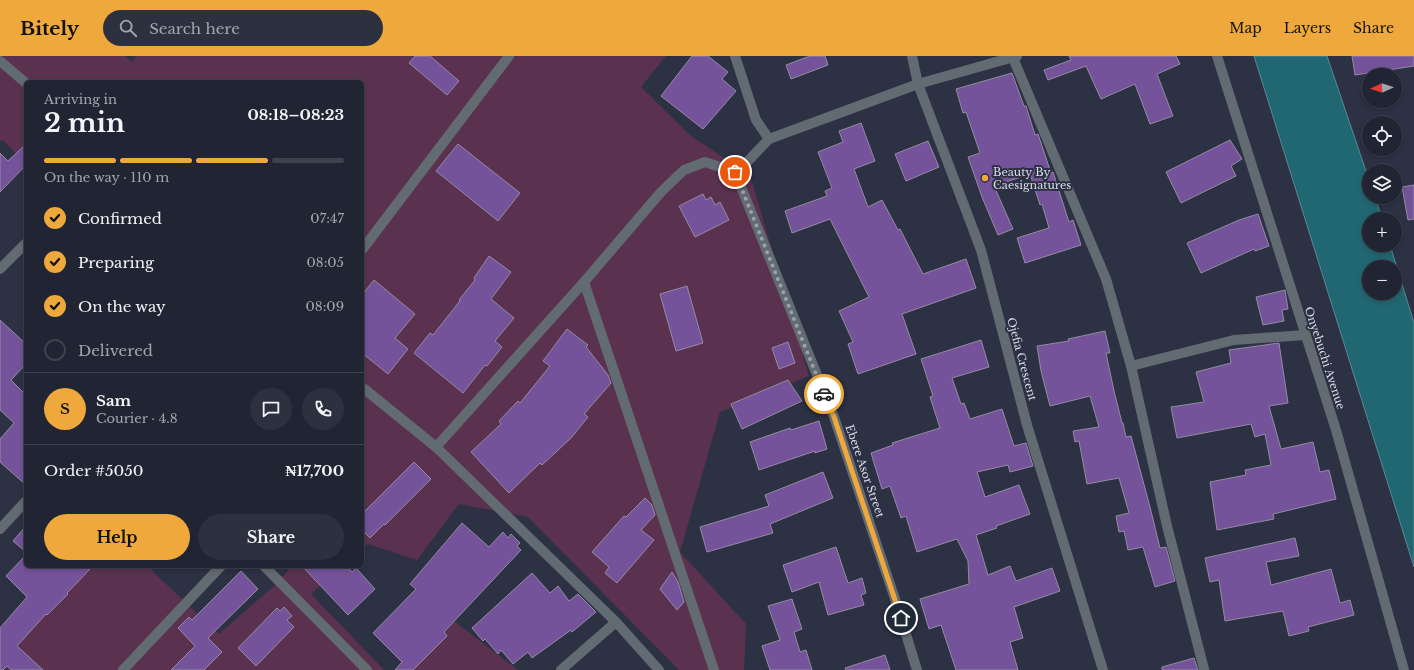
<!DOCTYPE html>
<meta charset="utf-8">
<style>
body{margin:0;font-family:"Libre Baskerville",serif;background:#2d313f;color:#f1f3f6;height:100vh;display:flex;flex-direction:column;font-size:15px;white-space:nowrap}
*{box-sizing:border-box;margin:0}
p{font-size:13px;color:#a2a5ac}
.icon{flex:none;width:22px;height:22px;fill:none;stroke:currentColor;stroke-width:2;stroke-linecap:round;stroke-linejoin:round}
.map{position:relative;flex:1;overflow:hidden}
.sheet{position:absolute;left:24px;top:24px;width:340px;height:488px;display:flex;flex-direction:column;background:#212533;border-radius:6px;box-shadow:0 2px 6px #0003,0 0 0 1px #3e424e}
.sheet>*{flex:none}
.needle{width:26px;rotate:267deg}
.fabs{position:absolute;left:1362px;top:12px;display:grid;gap:8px}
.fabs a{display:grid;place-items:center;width:40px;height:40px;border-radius:50%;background:#212533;box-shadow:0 2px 6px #0003,0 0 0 1px #3e424e;font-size:20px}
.pin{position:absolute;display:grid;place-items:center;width:34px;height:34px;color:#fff;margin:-17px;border:2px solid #fff;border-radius:50%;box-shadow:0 1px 4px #0007}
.courier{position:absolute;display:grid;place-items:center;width:40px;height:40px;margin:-20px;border:3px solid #eea83c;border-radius:50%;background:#fff;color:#222;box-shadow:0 1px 5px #0007}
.headline em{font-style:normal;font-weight:700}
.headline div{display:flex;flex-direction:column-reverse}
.headline{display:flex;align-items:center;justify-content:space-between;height:68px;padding:0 20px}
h1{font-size:26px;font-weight:700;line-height:30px}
.bar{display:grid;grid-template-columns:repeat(4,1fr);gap:6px 4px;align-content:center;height:48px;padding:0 20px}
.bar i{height:5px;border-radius:3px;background:#3e424e}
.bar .current{background:#eea83c}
.bar p{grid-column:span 4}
.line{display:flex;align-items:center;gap:10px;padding:0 20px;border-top:1px solid #3e424e}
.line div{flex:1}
.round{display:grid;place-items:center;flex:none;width:42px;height:42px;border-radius:21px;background:#2d313f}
ol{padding:0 20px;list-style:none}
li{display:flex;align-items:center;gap:12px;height:44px}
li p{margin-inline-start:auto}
li .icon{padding:4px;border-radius:50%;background:#eea83c;color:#111;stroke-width:4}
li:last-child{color:#a2a5ac}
li i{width:22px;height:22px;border:2px solid #3e424e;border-radius:50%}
.primary-button{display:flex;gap:8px;margin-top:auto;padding:8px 20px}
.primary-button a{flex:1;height:46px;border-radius:24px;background:#eea83c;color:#111;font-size:16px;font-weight:700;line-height:46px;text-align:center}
.primary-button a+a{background:#2d313f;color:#f1f3f6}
header{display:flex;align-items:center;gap:24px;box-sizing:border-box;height:56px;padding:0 20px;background:#eea83c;color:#111}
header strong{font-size:19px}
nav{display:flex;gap:22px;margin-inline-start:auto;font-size:14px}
.search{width:280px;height:36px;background:#2d313f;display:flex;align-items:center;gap:10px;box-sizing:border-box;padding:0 14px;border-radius:22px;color:#a2a5ac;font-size:15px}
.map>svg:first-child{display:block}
.green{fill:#5a324f}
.water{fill:#216771;stroke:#588a95;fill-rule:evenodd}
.building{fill:#75539b;stroke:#948ba1}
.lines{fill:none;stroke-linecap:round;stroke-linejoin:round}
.minor{stroke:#626b71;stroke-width:10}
.done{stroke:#9ca1af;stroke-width:4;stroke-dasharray:0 7.2}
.route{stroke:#eea83c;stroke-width:5}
.poi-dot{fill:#eea83c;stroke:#2c3144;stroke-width:1.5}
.labels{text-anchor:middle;stroke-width:4;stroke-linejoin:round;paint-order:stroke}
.poi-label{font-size:11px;fill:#d9dde9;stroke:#2c3144;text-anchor:start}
.street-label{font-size:11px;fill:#d9dde9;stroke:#2c3144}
</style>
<header>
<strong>Bitely</strong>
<div class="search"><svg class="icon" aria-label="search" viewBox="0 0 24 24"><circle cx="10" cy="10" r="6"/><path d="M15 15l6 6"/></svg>Search here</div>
<nav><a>Map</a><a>Layers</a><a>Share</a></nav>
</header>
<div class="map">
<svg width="1414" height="614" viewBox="0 0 1414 614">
<rect width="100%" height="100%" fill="#2c3144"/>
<g class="green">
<polygon points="0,0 125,0 132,6 136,0 666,0 641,31 691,80 750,119 809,320 720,356 680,496 746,568 744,614 679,614 528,461 459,448 417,504 368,488 362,493 362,26 26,26 26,109 3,84 0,85"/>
<polygon points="88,510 147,510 219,578 276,528 292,510 342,510 311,538 384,614 8,614 0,607 0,606"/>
<polygon points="454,565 518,614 406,614"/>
</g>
<path class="water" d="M 1254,0 L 1327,0 L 1369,124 L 1369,141 L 1375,141 L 1382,163 L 1369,163 L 1369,189 L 1390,189 L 1414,267 L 1414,511 ZM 1369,211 L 1395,211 L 1395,237 L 1369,237 Z"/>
<g class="building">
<polygon points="415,0 430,0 459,25 447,39 409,7"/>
<polygon points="692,0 708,0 728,16 722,23 736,35 703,73 661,40"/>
<polygon points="810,0 825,0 828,9 791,23 786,9"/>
<polygon points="1069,0 1176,0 1180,8 1157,18 1173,60 1150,68 1135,28 1101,43 1086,10 1048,24 1044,14 1071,4"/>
<polygon points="1352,0 1414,0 1414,10 1355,19"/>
<polygon points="1012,17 1024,50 1026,50 1035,79 1038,78 1051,117 1053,116 1069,166 1073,164 1081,189 1025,207 1017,182 1049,172 1042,148 1040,149 1030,118 994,130 1013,173 998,179 982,141 968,101 980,97 966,56 963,57 956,33"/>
<polygon points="861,67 875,105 854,113 868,151 882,144 898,174 900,173 923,218 966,203 976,232 902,258 916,298 858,318 848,288 853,286 839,255 869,241 830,163 792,177 785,155 827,140 825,135 832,132 818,96 843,86 839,75"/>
<polygon points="1230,84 1242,103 1231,110 1236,120 1181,147 1166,116"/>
<polygon points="928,85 939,111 906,125 895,98"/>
<polygon points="26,88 26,109 0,136 0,97 8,105"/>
<polygon points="458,88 520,137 498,165 436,115"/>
<polygon points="1414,129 1414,163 1408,164 1402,131"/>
<polygon points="703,138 706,144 711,141 715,149 720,146 729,164 695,181 679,150"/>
<polygon points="1258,158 1269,190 1255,195 1254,193 1201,217 1187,187 1239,164"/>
<polygon points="489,200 511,216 491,243 514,262 495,285 502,291 487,310 485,309 463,337 414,297 430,277 433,279 460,245 459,244 475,224 474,222"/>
<polygon points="374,224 415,258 395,282 408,293 388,318 362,297 362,239"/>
<polygon points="687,230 703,287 676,295 660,238"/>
<polygon points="1285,234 1288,253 1282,254 1284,265 1263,269 1256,241"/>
<polygon points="0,264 26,288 26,308 11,324 26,339 26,429 0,406 0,383 14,367 0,354"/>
<polygon points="567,273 588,289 586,291 608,319 611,327 584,358 588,361 571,382 542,409 540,407 509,437 471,396 501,368 499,365 518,345 520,347 550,310 543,305"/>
<polygon points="1105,275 1110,297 1106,297 1114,335 1122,367 1123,367 1126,381 1131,380 1150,451 1160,492 1166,491 1175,525 1155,531 1143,491 1128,494 1124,475 1119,476 1116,460 1129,457 1119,422 1087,428 1079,385 1075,386 1073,375 1099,371 1090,340 1050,350 1041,315 1037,290 1069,285 1068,283"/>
<polygon points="981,284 989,311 952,322 961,348 964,347 970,363 1002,353 1014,390 1026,387 1033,410 1010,416 1008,409 977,416 985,441 1019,429 1030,458 996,470 997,472 976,479 988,519 1010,510 1016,525 1052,512 1060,535 1014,551 1023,582 1010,586 1018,614 956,614 941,569 929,573 920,543 969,528 968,505 957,483 917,496 906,460 901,462 890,430 882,433 871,397 893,389 892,387 940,372 930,341 933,340 921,303"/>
<polygon points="788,286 795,307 779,313 772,292"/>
<polygon points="1279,287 1288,347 1269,350 1281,393 1313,386 1320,416 1329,414 1336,443 1273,458 1274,463 1217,474 1210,426 1246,419 1245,414 1271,409 1265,378 1255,381 1251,368 1177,382 1171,351 1204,346 1196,316 1231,307 1229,294"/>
<polygon points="788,324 802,345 742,373 731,348"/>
<polygon points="819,365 827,393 815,397 815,395 759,414 750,386 790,372 791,374"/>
<polygon points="414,406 431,423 385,469 384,468 370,482 362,474 362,458"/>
<polygon points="823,416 833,442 770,468 773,477 707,496 700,471 769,450 765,439"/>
<polygon points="645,442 652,449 655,459 641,474 654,484 617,527 605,517 609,511 592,496 624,460 626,461"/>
<polygon points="462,467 489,491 503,476 508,482 511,478 520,487 517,490 521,494 444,576 447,580 413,614 395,614 402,606 373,577 416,533 410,528"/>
<polygon points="26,470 26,496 13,485"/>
<polygon points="1295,482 1299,500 1266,506 1271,529 1331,513 1340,547 1350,544 1354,559 1308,571 1309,575 1289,580 1283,555 1225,565 1219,524 1210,526 1205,502"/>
<polygon points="836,491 848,527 862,522 866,537 861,539 864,549 828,559 819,526 792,536 783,509"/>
<polygon points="26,499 26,510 93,510 67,537 68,538 47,559 46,558 17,590 43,614 12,614 7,610 3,614 0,614 0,572 27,541 6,520"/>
<polygon points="302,510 347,510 352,516 356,512 375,533 348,559"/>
<polygon points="241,515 258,533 208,582 222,596 204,614 171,614 195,590 178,572 189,561 192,564"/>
<polygon points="672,516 678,526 684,546 677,554 660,533"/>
<polygon points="532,517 550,537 558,530 569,545 578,538 596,556 572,576 571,574 532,602 528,596 513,608 501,594 498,598 485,583 483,585 472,572"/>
<polygon points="792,543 802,573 794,576 800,596 806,594 812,614 770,614 762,590 780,584 768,550"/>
<polygon points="284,551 292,560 287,564 294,571 256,610 238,592 277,552 280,555"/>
<polygon points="885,599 890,614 846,614 845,612"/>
<polygon points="1194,602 1198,614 1162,614 1162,611"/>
</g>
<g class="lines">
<g class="minor">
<polyline points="735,0 756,64 769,83"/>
<polyline points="912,0 918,28 981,194 1027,369 1103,614"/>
<polyline points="1217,0 1336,374 1404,614"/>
<polyline points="1013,2 1106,223 1131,310 1167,470 1204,613"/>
<polyline points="0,5 26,27"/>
<polyline points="735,116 834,361 897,549 917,614"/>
<polyline points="362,194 509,0"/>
<polyline points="0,213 26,187"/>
<polyline points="584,226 714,614"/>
<polyline points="1131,310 1234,284 1305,279"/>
<polyline points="362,331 436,391 616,566 659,614"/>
<polyline points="436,391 584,226 661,136 684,114 705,106 735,116 748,105 769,83 918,28 1017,0"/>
<polyline points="0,473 26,445"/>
<polyline points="264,510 367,614"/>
<polyline points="123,614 221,510"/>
<polyline points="561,614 616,566"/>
</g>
</g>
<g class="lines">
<polyline class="done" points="735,116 824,338"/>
<polyline class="route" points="824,338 834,361 901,562"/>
</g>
<circle class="poi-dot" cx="985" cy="122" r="4"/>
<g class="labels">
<g class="poi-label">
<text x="993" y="120">Beauty By<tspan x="993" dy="13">Caesignatures</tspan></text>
</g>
<g class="street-label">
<text transform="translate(1325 302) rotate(72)" y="4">Onyebuchi Avenue</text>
<text transform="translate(1022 303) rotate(75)" y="4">Ojefia Crescent</text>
<text transform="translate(865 415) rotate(71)" y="4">Ebere Asor Street</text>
</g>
</g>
</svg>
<div class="fabs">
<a><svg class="needle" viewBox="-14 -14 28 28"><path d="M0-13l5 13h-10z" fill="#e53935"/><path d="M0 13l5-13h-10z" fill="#a2a5ac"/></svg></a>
<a><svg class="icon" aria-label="locate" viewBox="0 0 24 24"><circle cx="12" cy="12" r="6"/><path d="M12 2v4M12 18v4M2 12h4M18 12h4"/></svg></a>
<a><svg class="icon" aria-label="layers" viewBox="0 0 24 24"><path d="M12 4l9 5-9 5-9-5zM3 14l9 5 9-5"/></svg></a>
<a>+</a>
<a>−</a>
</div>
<div class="pin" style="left:735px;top:116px;background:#ea580c"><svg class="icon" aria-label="bag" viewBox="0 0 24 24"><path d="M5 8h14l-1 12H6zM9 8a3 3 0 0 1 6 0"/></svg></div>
<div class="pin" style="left:901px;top:562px;background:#1f2937"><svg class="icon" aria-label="home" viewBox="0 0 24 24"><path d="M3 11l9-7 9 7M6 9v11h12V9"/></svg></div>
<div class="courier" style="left:824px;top:338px"><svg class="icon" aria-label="car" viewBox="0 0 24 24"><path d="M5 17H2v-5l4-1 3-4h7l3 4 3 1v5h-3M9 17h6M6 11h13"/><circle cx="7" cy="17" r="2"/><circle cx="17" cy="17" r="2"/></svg></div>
<section class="sheet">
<div class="headline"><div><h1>2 min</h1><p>Arriving in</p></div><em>08:18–08:23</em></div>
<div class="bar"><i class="current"></i><i class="current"></i><i class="current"></i><i></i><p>On the way · 110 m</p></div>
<ol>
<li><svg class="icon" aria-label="check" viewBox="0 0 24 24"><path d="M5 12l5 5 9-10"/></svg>Confirmed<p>07:47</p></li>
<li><svg class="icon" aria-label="check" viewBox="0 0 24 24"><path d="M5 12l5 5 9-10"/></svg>Preparing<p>08:05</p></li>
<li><svg class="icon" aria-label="check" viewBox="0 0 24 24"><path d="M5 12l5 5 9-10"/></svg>On the way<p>08:09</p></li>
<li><i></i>Delivered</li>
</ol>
<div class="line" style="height:72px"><b class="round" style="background:#eea83c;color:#111">S</b><div><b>Sam</b><p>Courier · 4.8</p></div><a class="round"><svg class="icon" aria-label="chat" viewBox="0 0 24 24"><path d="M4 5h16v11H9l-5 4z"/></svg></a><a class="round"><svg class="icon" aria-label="phone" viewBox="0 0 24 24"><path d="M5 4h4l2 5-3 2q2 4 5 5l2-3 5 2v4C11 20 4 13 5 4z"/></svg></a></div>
<div class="line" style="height:52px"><div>Order #5050</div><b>₦17,700</b></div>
<div class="primary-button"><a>Help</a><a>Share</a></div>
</section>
</div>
